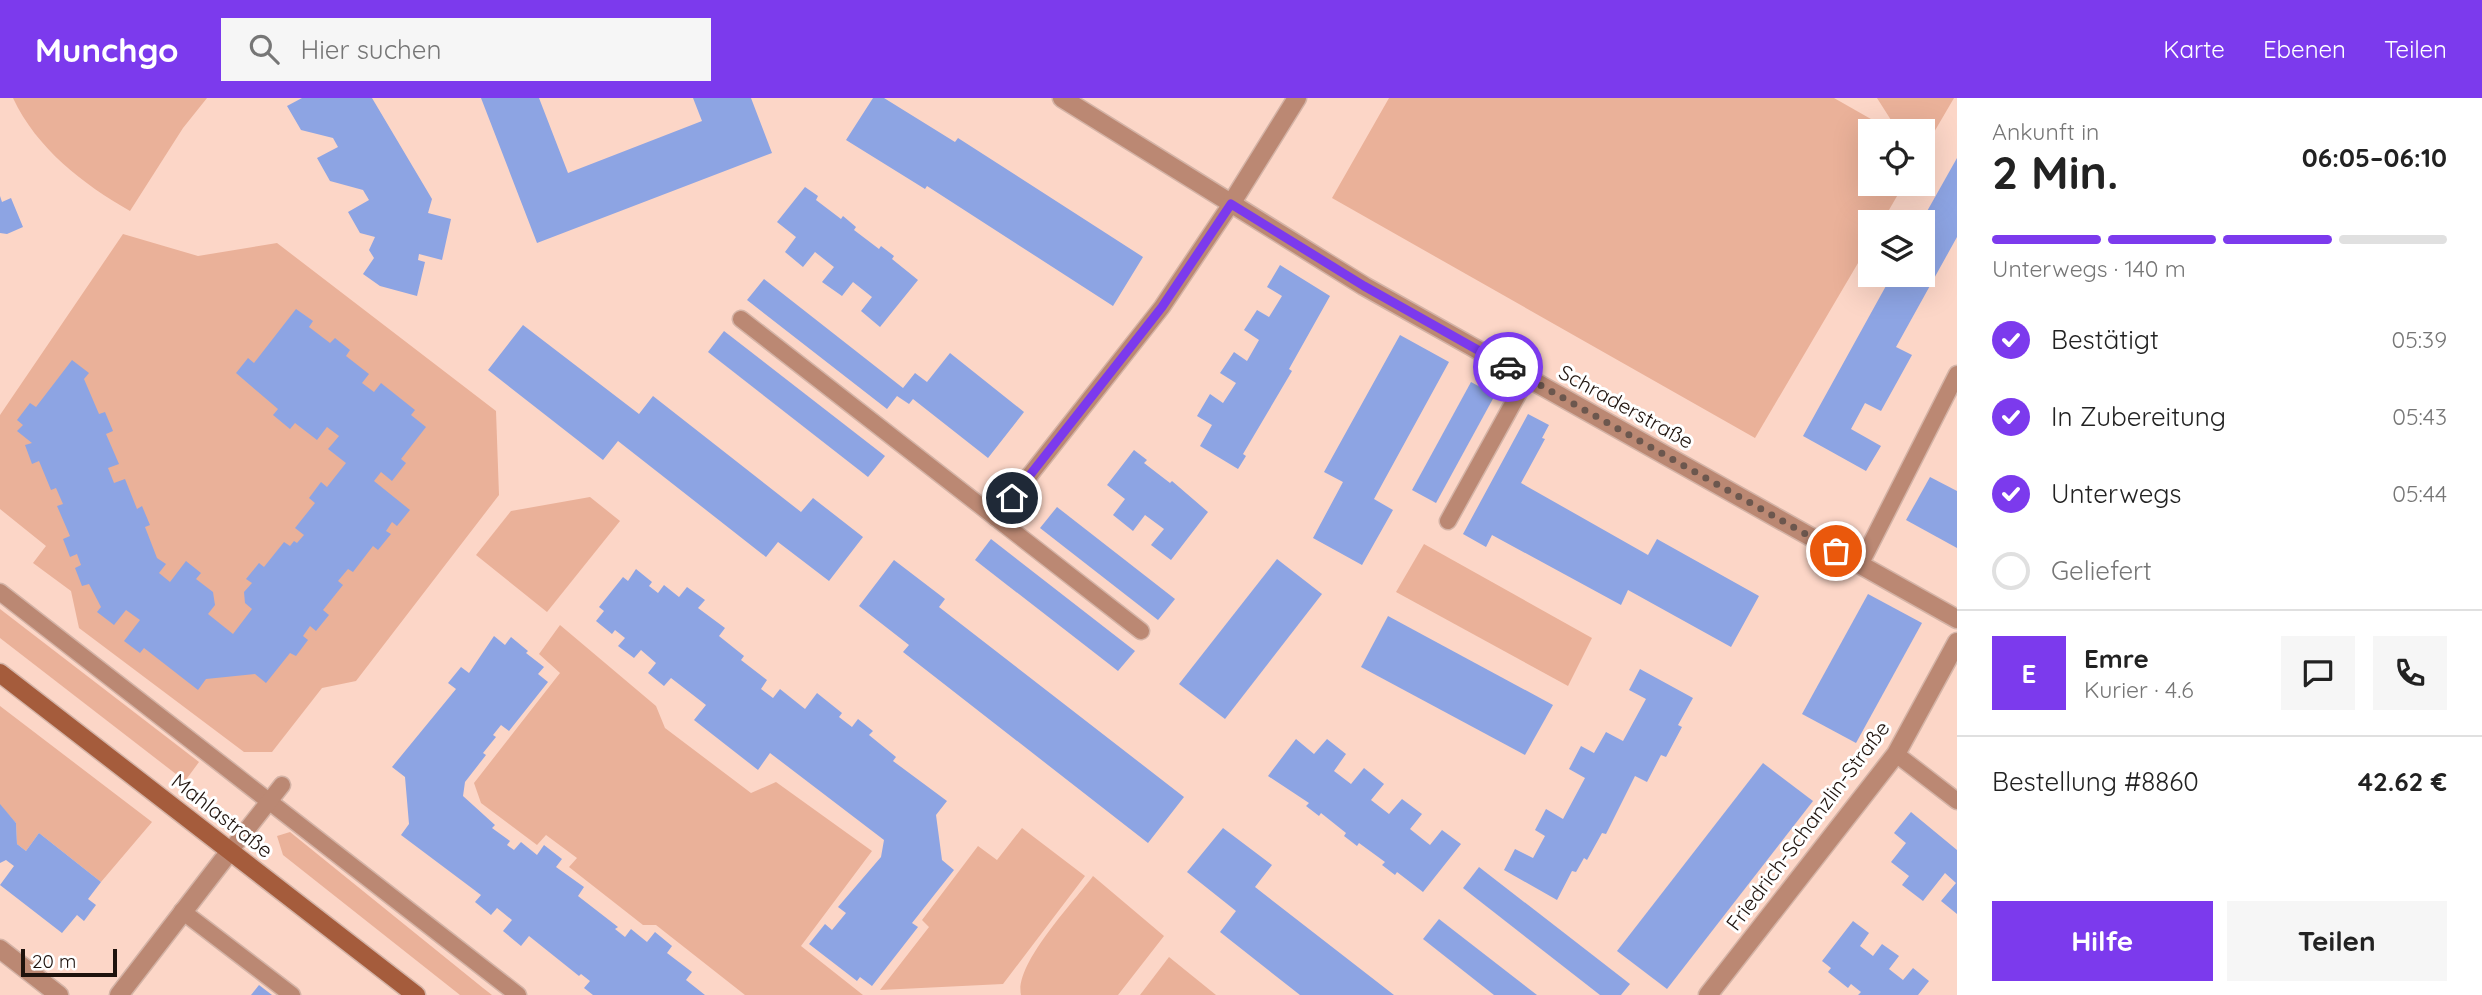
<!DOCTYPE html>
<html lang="de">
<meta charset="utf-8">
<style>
body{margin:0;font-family:Quicksand,sans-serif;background:#f6f6f6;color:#222;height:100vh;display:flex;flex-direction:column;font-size:26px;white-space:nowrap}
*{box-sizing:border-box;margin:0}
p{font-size:23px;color:#767676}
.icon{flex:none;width:38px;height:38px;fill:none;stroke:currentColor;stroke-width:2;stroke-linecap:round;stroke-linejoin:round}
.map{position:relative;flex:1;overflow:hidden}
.details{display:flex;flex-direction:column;background:#fff;width:525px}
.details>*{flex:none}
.fabs{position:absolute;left:1858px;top:21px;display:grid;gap:14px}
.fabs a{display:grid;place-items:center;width:77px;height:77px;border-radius:0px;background:#fff;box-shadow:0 7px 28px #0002;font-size:35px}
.scale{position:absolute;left:21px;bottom:18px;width:96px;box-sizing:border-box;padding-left:7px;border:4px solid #1f130d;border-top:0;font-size:19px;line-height:24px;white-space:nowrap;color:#1f130d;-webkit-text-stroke:5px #fff;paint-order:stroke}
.pin{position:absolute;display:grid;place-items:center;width:60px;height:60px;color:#fff;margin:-30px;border:4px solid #fff;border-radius:50%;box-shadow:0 2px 7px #0007}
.courier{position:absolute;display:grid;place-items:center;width:70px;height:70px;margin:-35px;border:5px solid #7c3aed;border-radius:50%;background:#fff;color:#222;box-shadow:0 2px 9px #0007}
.head em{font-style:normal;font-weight:700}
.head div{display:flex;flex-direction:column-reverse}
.head{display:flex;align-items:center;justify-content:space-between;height:119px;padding:0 35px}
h1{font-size:46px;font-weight:700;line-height:52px}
.bar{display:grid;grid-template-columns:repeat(4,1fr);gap:10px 7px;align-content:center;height:84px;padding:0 35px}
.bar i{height:9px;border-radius:5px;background:#e0e0e0}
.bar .active{background:#7c3aed}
.bar p{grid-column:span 4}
.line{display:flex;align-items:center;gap:18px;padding:0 35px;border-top:2px solid #e0e0e0}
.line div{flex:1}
.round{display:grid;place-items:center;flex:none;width:74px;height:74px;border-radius:0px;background:#f6f6f6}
ol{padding:0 35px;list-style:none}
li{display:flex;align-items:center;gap:21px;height:77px}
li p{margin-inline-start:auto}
li .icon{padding:7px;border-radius:50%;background:#7c3aed;color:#fff;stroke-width:4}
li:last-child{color:#767676}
li i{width:38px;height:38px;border:4px solid #e0e0e0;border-radius:50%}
.button{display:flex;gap:14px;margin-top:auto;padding:14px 35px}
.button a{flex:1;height:80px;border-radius:0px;background:#7c3aed;color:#fff;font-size:28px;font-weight:700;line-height:80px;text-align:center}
.button a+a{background:#f6f6f6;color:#222}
header{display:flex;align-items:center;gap:42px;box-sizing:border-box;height:98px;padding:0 35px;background:#7c3aed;color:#fff}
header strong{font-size:33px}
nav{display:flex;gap:38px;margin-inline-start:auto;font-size:24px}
.search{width:490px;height:63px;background:#f6f6f6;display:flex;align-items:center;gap:18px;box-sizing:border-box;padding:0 24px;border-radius:0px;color:#767676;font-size:26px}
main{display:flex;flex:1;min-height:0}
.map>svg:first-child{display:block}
.green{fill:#eab199}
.building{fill:#8da4e3}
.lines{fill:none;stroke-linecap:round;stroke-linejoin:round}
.lane-casing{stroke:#d4b3a6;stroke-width:19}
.street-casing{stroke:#d4b3a6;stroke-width:21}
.secondary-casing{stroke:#d4b3a6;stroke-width:21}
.lane{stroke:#bb8873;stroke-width:16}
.street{stroke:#bb8873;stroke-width:18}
.secondary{stroke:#a55c3c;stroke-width:18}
.done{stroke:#6c574e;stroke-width:7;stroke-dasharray:0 12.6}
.route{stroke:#7c3aed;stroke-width:9}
.labels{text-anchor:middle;stroke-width:6;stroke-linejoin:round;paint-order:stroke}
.street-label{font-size:21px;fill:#1f130d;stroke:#fff}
</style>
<header>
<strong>Munchgo</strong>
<div class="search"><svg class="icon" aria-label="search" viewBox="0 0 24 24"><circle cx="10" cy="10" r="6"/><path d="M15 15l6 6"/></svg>Hier suchen</div>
<nav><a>Karte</a><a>Ebenen</a><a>Teilen</a></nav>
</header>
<main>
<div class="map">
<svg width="1957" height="897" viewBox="0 0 1957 897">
<rect width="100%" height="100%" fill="#fcd6c7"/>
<g class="green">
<path d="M 13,0 L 207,0 L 183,30 L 130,113 C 83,86 37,51 13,0 Z"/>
<polygon points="1389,0 1834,0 1892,33 1871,33 1871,86 1904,86 1882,124 1871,124 1871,143 1755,340 1332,100"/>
<polygon points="1877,0 1954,0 1923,53 1923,33 1898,33"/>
<polygon points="123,136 198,158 277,145 496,313 499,397 356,583 322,590 272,654 244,654 79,530 71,493 33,465 46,448 0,411 0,317"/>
<polygon points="590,399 620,423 547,514 476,457 511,413"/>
<polygon points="1424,446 1592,540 1568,588 1396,494"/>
<polygon points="0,511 199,664 185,683 0,540"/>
<polygon points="560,527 656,608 665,630 751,695 776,684 872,753 801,848 863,897 745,897 656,827 643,827 569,769 577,760 546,737 537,747 481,705 474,685 560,575 539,556"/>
<polygon points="0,608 152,724 101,784 39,735 26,753 17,746 16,725 0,707"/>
<polygon points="1022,730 1085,778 1003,886 880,892 929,829 922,822 978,748 997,762"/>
<polygon points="290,734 483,890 492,897 460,897 283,757 277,738"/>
<path d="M 1093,778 L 1164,838 L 1118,897 L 1021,897 C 1014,866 1074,804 1093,778 Z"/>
<polygon points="1169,859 1216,897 1140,897"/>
</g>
<g class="building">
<polygon points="302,0 372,0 432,101 428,115 451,121 442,162 419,156 418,162 425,164 417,198 380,188 363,176 374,160 369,152 375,139 360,135 348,114 369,102 363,92 330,83 317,60 338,49 333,40 301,32 287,8"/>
<polygon points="481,0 539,0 568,75 702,23 693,0 751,0 772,55 537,145"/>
<polygon points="873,0 884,0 955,44 958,40 1143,159 1113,208 927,88 925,91 846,42"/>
<polygon points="1957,60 1957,139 1896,249 1912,257 1881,313 1865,305 1851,331 1881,348 1866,373 1803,338 1892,177 1923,177 1921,124"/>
<polygon points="805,89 818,98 816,102 841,121 843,118 856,129 854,132 879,151 881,148 894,158 892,161 918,182 880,229 861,213 872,199 853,184 842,198 822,184 834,169 815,154 803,169 785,154 796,139 777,124"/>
<polygon points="0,98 2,104 11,100 23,129 7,136 0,135"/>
<polygon points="1280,167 1330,198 1289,271 1292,273 1243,356 1246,358 1238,371 1200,348 1212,327 1197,318 1210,296 1223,305 1236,285 1220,275 1234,254 1247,263 1259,242 1244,232 1257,212 1269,219 1282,198 1267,189"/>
<polygon points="764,181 903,290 915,275 927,284 950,255 1024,314 988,360 913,301 909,306 897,298 887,311 747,202"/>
<polygon points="296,211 313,223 309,229 330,245 335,240 350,252 346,258 369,276 362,285 374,294 381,285 415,312 411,317 426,329 401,361 406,365 392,383 381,374 374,383 410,412 397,428 392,424 386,433 391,436 378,452 373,448 353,474 348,471 338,483 343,487 323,512 329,517 316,533 310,528 303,538 308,542 296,558 290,555 266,585 255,576 206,581 198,592 144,550 140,555 124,543 140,522 126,512 114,527 97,514 101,509 89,486 82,488 75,470 81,467 77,456 70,459 63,441 70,438 57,408 63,406 56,390 51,392 39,363 32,366 25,347 32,345 17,333 23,327 17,322 30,305 36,309 72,262 89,275 84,281 99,316 105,314 113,333 106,336 119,366 108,370 114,385 125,381 137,411 142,408 150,427 145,429 157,460 166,466 159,475 170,484 186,463 201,475 196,481 213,494 215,507 208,516 233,536 252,511 245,505 244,494 252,485 246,481 259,465 264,469 284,444 290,448 294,443 297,445 304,437 295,430 315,405 309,400 321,384 327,389 346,365 328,351 339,338 327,329 317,342 295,325 290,331 273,317 278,311 236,275 248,260 254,265"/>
<polygon points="523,227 639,316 653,298 801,414 813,400 863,439 829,483 778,444 766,459 618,343 603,362 488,272"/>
<polygon points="724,233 885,358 868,379 708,254"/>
<polygon points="1400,237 1449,264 1374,401 1393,412 1362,467 1313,440 1343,384 1324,374"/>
<polygon points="1471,284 1495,297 1436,405 1412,392"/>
<polygon points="1528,316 1549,327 1542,340 1545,341 1521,385 1648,457 1657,441 1759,498 1731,549 1628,492 1621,507 1492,437 1486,449 1463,436"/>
<polygon points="1134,352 1147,362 1144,365 1170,385 1172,383 1208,414 1171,462 1151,447 1164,431 1145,417 1133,433 1113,417 1125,401 1107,387"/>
<polygon points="1930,379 1957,393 1957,450 1906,422"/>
<polygon points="1057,409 1175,501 1158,522 1040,430"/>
<polygon points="991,441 1135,553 1118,573 975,462"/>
<polygon points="1277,461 1322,496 1225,621 1179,586"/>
<polygon points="894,462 945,501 939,509 1184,699 1148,745 903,554 909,547 859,508"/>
<polygon points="636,471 652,484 649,488 658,495 664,487 679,499 687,489 705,502 698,510 725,530 719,538 744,558 741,562 767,582 761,591 773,600 780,591 805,611 817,595 842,615 839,619 852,629 858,621 873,633 869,637 896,659 893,663 947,703 936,717 942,762 954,772 912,825 918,829 872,888 860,879 857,883 809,846 825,826 832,832 846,815 838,809 881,759 884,742 770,655 758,672 694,622 706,607 671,580 664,588 648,575 656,565 641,552 634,560 618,548 625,540 615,532 612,536 596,523 604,513 599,509 623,479 628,483"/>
<polygon points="1868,496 1922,525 1856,645 1802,616"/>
<polygon points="1388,518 1553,607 1525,657 1361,569"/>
<polygon points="494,538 505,547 511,539 528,553 526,555 544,569 538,576 548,584 509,633 501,627 493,637 496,639 483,655 486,657 465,684 463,698 495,727 492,730 510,743 507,747 514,752 521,744 537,757 544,747 562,761 556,769 584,789 578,798 618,829 615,831 625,839 631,831 647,844 655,834 672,848 667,855 692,874 686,882 705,897 593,897 584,890 590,883 581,876 579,878 529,838 521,848 503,833 512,822 497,810 491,817 475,804 481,797 401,737 409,726 405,679 392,669 456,591 448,585 461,569 469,575"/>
<polygon points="1640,571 1693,600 1678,627 1682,629 1666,659 1661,657 1647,684 1635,678 1606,736 1602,735 1587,762 1584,760 1576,774 1572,773 1557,802 1504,772 1515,751 1533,760 1545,738 1535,732 1546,711 1563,721 1585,680 1569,671 1581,648 1594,655 1606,634 1623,643 1646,601 1629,592"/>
<polygon points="1296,641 1314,656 1327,641 1346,656 1334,673 1351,686 1364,670 1384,686 1371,702 1389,716 1402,701 1422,716 1410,731 1430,747 1442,732 1461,746 1423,794 1397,774 1395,777 1382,767 1385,764 1359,745 1357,748 1344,738 1346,735 1321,715 1319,718 1306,708 1309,705 1268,678"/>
<polygon points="1763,665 1813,703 1667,891 1617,853"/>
<polygon points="0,706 16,725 17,746 26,753 39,735 101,784 88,801 96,807 84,823 77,817 62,835 0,787 14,768 6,762 0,765"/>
<polygon points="1911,714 1957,752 1957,816 1941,803 1956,785 1945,775 1923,803 1902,787 1909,778 1891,764 1906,745 1894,735"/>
<polygon points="1223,730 1272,767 1255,789 1394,897 1300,897 1220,834 1236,813 1187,774"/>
<polygon points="1479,769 1630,886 1621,897 1600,897 1463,790"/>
<polygon points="1439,821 1537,897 1494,897 1423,841"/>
<polygon points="1853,823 1869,835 1860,848 1873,858 1882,846 1899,858 1889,871 1903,882 1913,870 1929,883 1918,897 1858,897 1861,894 1851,886 1848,890 1828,874 1831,870 1822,863"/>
<polygon points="259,887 272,897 251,897"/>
</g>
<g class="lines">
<g class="lane-casing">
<g id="lane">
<polyline points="741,221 1141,533"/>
<polyline points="996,420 1162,209 1231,106"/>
<polyline points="1448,423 1527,280"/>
<polyline points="1860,467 1957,276"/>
<polyline points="0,494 518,897"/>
<polyline points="1896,656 1957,703"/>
<polyline points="230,753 282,687"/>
<polyline points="182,813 292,897"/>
</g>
</g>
<g class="street-casing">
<g id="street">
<polyline points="1062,0 1364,188 1957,521"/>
<polyline points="1231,106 1297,0"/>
<polyline points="0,851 59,897"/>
<polyline points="119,897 230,753"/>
<polyline points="1708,897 1896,656 1957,544"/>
</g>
</g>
<g class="secondary-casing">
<polyline id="secondary" points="0,575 416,897"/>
</g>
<use href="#lane" class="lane"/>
<use href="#street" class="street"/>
<use href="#secondary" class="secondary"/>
</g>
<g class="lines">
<polyline class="done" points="1508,269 1836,453"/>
<polyline class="route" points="1012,400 1162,209 1231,106 1364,188 1508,269"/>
</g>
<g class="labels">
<g class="street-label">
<text transform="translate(1626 309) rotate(29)" y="7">Schraderstraße</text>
<text transform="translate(222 718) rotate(38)" y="7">Mahlastraße</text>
<text transform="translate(1808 728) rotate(-53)" y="7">Friedrich-Schanzlin-Straße</text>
</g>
</g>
</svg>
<div class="fabs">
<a><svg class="icon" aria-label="locate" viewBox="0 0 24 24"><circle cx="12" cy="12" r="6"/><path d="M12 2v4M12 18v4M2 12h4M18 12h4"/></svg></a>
<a><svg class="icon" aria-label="layers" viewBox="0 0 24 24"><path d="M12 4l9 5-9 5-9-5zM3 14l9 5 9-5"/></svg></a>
</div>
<div class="scale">20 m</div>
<div class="pin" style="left:1836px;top:453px;background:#ea580c"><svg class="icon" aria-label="bag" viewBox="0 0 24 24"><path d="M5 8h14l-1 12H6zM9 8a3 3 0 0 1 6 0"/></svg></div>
<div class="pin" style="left:1012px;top:400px;background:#1f2937"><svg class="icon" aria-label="home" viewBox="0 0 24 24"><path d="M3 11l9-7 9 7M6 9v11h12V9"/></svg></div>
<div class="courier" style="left:1508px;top:269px"><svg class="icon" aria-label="car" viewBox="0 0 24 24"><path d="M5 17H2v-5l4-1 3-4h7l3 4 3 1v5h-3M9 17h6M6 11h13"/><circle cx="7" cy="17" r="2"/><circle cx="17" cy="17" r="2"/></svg></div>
</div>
<section class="details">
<div class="head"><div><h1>2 Min.</h1><p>Ankunft in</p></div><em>06:05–06:10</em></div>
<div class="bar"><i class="active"></i><i class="active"></i><i class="active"></i><i></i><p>Unterwegs · 140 m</p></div>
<ol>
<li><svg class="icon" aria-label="check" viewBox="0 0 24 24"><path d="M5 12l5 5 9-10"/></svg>Bestätigt<p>05:39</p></li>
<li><svg class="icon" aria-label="check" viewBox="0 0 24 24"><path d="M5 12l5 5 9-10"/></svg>In Zubereitung<p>05:43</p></li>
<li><svg class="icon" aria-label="check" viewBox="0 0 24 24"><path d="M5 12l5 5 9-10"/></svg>Unterwegs<p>05:44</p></li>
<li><i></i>Geliefert</li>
</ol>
<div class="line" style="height:126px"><b class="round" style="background:#7c3aed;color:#fff">E</b><div><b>Emre</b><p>Kurier · 4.6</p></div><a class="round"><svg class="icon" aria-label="chat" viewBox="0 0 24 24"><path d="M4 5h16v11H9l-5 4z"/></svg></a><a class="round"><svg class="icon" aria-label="phone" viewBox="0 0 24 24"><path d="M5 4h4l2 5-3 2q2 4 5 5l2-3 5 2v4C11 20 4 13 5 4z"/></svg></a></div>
<div class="line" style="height:91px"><div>Bestellung #8860</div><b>42.62 €</b></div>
<div class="button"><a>Hilfe</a><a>Teilen</a></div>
</section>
</main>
